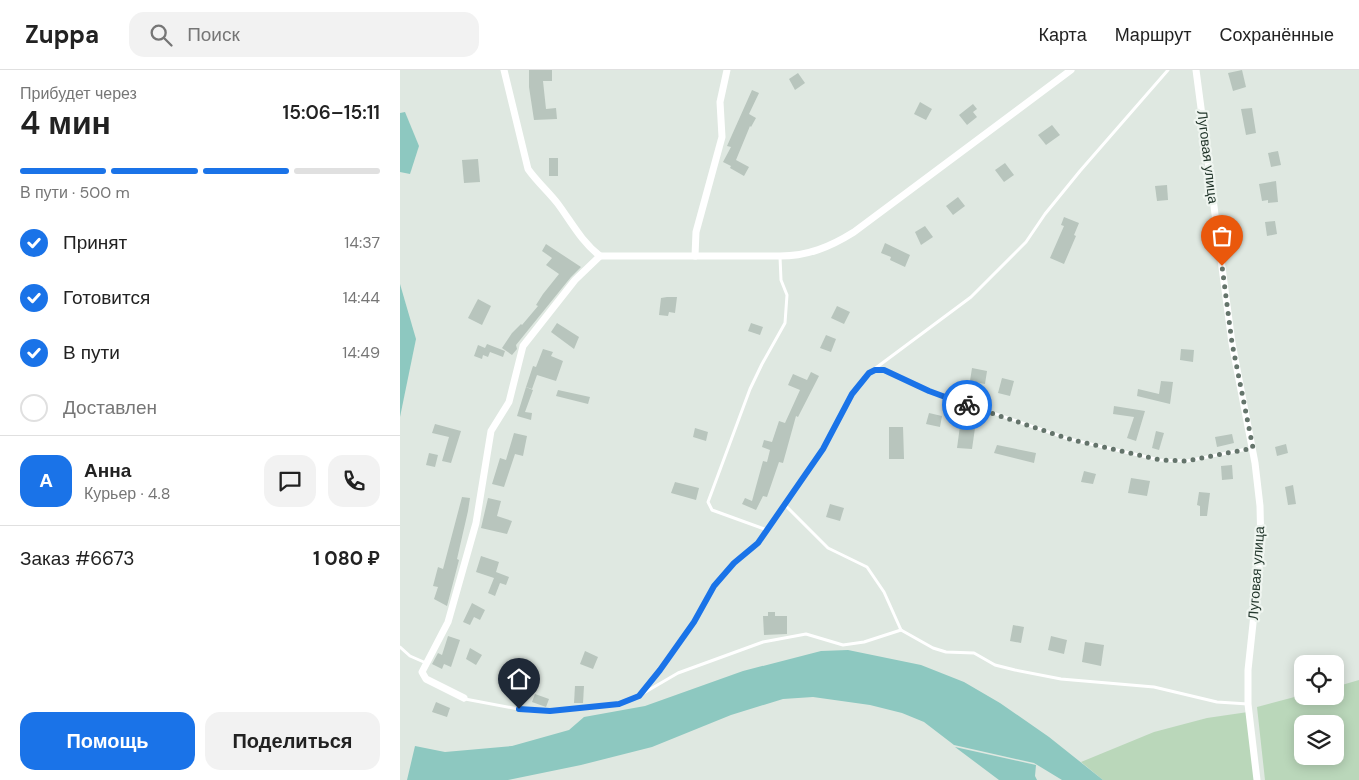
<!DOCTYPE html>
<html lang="ru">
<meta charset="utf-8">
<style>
body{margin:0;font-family:"DM Sans",sans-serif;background:#f2f2f2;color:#222;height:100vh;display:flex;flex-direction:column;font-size:19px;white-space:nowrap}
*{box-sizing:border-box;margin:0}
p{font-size:16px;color:#767676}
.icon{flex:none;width:28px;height:28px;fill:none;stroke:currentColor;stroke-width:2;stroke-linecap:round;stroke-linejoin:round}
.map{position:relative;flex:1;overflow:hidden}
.sheet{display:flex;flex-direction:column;background:#fff;width:400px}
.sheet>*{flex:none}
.tools{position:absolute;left:894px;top:585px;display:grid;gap:10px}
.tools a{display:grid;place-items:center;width:50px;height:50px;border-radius:10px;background:#fff;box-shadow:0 2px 12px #0003;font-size:25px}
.pin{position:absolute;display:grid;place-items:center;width:42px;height:42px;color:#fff;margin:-51px -21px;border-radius:50% 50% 50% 0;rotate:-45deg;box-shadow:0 0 5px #0007}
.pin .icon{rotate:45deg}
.courier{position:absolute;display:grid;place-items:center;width:50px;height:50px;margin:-25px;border:4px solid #1a73e8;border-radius:50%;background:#fff;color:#222;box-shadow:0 1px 6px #0007}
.overview em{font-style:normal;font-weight:600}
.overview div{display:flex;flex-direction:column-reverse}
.overview{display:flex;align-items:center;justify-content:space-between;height:85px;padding:0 20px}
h1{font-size:32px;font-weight:600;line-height:38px}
.bar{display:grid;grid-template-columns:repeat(4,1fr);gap:8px 5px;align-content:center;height:60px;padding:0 20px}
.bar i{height:6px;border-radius:4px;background:#e0e0e0}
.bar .active{background:#1a73e8}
.bar p{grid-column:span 4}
.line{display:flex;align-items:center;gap:12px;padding:0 20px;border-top:1px solid #e0e0e0}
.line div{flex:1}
.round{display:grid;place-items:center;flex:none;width:52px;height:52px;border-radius:15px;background:#f2f2f2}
ol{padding:0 20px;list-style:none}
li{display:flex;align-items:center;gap:15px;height:55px}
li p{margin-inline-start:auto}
li .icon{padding:5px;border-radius:50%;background:#1a73e8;color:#fff;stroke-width:4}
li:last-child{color:#767676}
li i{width:28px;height:28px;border:2px solid #e0e0e0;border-radius:50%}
.cta{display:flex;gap:10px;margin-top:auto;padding:10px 20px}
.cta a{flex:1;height:58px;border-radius:15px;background:#1a73e8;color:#fff;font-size:20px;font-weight:600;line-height:58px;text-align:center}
.cta a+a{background:#f2f2f2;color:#222}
header{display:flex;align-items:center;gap:30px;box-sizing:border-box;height:70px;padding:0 25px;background:#fff;border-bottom:1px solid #e0e0e0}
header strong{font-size:24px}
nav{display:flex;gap:28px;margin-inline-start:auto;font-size:18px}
.search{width:350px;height:45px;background:#f2f2f2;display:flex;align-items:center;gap:12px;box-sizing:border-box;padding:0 18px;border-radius:15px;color:#767676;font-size:19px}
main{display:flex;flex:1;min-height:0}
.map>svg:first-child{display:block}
.green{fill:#bad7ba;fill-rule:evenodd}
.water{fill:#8dc8c0}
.building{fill:#b8c5bd}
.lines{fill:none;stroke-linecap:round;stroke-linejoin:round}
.lane{stroke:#fff;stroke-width:3}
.street{stroke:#fff;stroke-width:7}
.done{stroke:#64746b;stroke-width:5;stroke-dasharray:0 9}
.route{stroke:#1a73e8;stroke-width:6}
.labels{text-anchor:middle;stroke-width:4.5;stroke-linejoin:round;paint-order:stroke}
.street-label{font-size:14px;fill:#22362b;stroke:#eff5f0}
</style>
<header>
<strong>Zuppa</strong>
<div class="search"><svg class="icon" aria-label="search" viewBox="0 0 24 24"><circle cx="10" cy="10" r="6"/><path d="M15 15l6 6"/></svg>Поиск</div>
<nav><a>Карта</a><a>Маршрут</a><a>Сохранённые</a></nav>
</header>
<main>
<section class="sheet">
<div class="overview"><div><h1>4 мин</h1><p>Прибудет через</p></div><em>15:06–15:11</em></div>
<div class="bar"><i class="active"></i><i class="active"></i><i class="active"></i><i></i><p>В пути · 500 m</p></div>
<ol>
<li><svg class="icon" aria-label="check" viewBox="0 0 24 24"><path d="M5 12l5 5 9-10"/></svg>Принят<p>14:37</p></li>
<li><svg class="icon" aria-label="check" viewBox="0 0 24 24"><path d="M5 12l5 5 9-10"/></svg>Готовится<p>14:44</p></li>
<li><svg class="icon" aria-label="check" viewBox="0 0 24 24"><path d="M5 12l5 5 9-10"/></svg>В пути<p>14:49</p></li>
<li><i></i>Доставлен</li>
</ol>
<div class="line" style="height:90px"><b class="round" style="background:#1a73e8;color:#fff">А</b><div><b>Анна</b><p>Курьер · 4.8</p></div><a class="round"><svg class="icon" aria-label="chat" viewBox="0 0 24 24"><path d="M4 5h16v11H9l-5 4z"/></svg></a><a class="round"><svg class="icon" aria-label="phone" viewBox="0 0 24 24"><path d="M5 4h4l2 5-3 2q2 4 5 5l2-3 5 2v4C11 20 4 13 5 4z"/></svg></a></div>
<div class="line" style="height:65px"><div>Заказ #6673</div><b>1 080 ₽</b></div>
<div class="cta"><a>Помощь</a><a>Поделиться</a></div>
</section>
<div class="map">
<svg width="959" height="710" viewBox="0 0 959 710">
<rect width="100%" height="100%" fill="#dfe8e1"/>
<g class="green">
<path d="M 959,610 L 959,710 L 865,710 L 857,637 L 902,625 L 935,626 L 935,617 ZM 902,654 L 935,654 L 935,686 L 902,686 Z"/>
<polygon points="848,642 855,710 703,710 681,692 754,662 807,648"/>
</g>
<g class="water">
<polygon points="5,42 19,76 10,104 0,102 0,43"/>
<polygon points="0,214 16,269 0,347"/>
<polygon points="448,580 521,595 564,612 600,633 649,667 703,710 662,710 634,693 554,675 524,652 502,643 470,635 413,627 383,629 331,645 252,677 181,695 108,710 7,710 15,676 45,682 112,676 169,660 184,647 245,636 343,601 421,581"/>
<polygon points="555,677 636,695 635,706 637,710 599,710"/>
</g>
<g class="building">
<polygon points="129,0 152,0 152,11 143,11 146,39 156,38 157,49 134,50 129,17"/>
<polygon points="842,0 846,17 833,21 828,3"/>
<polygon points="398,3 405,13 395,20 389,9"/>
<polygon points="352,20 359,23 349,44 356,48 351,57 350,56 336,90 349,97 344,106 330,98 331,96 323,92 331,77 327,76"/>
<polygon points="520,32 532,39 526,50 514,44"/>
<polygon points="573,34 577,39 573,42 577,47 567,55 559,45"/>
<polygon points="852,38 856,63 846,65 841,39"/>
<polygon points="652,55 660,65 646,75 638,65"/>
<polygon points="878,81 881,95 871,97 868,83"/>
<rect x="149" y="88" width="9" height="18"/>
<polygon points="78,89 80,112 64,113 62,90"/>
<polygon points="605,93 614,105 604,112 595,100"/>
<polygon points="876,111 878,132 868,133 868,130 862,131 859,114"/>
<polygon points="767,115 768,130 757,131 755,116"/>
<polygon points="558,127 565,136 553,145 546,136"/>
<polygon points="664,147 679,153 674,165 676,166 664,194 650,188 664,156 661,155"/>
<polygon points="875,151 877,164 867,166 865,152"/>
<polygon points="525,156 533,167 521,175 515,162"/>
<polygon points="485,173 510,185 505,197 490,190 491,187 481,183"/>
<polygon points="146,174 181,197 171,207 116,275 117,279 112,285 102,278 112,263 121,254 122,255 138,236 136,235 143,224 159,204 146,195 152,188 142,181"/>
<polygon points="267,227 277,227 275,243 269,242 268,246 259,245 261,228"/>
<polygon points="78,229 91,236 82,255 68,248"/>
<polygon points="437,236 450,242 444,254 431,248"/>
<polygon points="157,253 179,267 174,279 151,262"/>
<polygon points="351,253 363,257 360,265 348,261"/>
<polygon points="426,265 436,269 431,282 420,278"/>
<polygon points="87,274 105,281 103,287 90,282 88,287 83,285 82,289 74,286 78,275 85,278"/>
<polygon points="143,279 153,282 151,286 163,291 156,311 137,305 132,319 126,317 133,296 136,297"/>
<polygon points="781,279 794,280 793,292 780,290"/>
<polygon points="572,298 587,301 585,314 570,311"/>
<polygon points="411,302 419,306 398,347 396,346 383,393 379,392 367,427 363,426 356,440 342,434 345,428 352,431 363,391 367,392 370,380 362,377 364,370 372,372 379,351 385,353 400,320 388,315 393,304 407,310"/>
<polygon points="602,308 614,311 610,326 598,323"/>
<polygon points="761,311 773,312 770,334 737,326 738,319 759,324"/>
<polygon points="126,317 133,320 125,342 132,343 131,350 117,346"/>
<polygon points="158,320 190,327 188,334 156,326"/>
<polygon points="714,336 745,341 736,371 727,368 734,347 713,344"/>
<polygon points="529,343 542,346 540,357 526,354"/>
<polygon points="35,354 61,361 51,393 42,391 49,367 32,363"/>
<polygon points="560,356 575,358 572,379 557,378"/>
<polygon points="489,357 503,357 504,389 489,389"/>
<polygon points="295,358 308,362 306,371 293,367"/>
<polygon points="756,361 764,363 759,380 752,378"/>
<polygon points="114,363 127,366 123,386 115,384 104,417 92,414 100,388 106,390"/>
<polygon points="832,364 834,373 817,377 815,367"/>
<polygon points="886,374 888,383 877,386 875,377"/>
<polygon points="597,375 636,383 634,393 594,383"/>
<polygon points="29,383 38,385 35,397 26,395"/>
<polygon points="832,395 833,409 822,410 821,396"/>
<polygon points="684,401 696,404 693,414 681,412"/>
<polygon points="731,408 750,411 747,426 728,423"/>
<polygon points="275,412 299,418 296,430 271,423"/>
<polygon points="893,415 896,434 888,435 885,417"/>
<polygon points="799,422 810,423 807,446 800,446 800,436 797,435"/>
<polygon points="62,427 70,428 68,441 57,489 59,490 47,536 34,529 38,517 33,516 38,497 43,499"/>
<polygon points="88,428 101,431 97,446 112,451 107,464 81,458"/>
<polygon points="430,434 444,438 440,451 426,447"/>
<polygon points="81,486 99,492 96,502 109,507 106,515 100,513 95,526 88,523 94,508 76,502"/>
<polygon points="72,533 85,540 80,550 74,547 70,555 63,552"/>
<polygon points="368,542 375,542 375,546 387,546 387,564 364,565 363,546 368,546"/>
<polygon points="613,555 624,557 621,573 610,571"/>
<polygon points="48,566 60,570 51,597 44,594 42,599 32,594 38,583 42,585"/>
<polygon points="651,566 667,570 664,584 648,580"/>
<polygon points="685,572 704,575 701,596 682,592"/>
<polygon points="70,578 82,585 76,595 66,589"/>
<polygon points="185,581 198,587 193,599 180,594"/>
<polygon points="124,599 136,605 131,616 119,611"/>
<polygon points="175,616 184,616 183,633 174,633"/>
<polygon points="135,624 149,629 146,637 132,632"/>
<polygon points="36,632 50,638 47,647 32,642"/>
</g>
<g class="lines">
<g class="lane">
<polyline points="475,300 484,300 529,321 669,369 760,390 787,391 852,378"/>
<polyline points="384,434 428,478 467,497 484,522 501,560"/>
<polyline points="367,460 312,440 308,432 350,319 362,294 385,253 387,225 381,210 380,187"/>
<polyline points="0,577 10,586 26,593"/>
<polyline points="242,624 278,603 363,572 406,564 443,575 464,572 501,560 533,578 546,582 574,583 595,595 615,600 661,609 754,617 817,632 848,634"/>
<polyline points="65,629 129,641 150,641 219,634 239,626 260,600 294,552 314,516 334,493 358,473 423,379 452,324 469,303 571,227 626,172 645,144 680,101 768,0"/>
</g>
<g class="street">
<path d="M 104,0 L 128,99 C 137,112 149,122 158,134 C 172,153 181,171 200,186 L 380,186 C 408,186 430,177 454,162 L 671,0"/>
<polyline points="796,0 832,273 855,393 860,436 861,479 848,600 848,634 857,710"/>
<polyline points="295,186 296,162 322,67 320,32 327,0"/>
<polyline points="64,628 26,609 22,602 48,552 76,453 91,361 109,332 123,276 175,210 200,186"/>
</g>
</g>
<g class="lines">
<polyline class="done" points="567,335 669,369 760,390 787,391 853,378 832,273 822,196"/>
<polyline class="route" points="119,639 150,641 219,634 239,626 260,600 294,552 314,516 334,493 358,473 367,460 423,379 452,324 469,303 475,300 484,300 529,321 567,335"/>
</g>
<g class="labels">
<g class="street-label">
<text transform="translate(808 87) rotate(83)" y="5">Луговая улица</text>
<text transform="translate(856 503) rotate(-86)" y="5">Луговая улица</text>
</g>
</g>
</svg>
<div class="tools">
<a><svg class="icon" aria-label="locate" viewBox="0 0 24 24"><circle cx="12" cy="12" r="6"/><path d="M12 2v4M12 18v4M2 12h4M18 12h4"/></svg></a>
<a><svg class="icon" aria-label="layers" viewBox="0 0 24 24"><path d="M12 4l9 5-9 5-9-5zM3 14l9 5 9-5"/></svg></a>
</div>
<div class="pin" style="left:822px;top:196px;background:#ea580c"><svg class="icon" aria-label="bag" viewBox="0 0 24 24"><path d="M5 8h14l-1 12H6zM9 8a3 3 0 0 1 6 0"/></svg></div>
<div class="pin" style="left:119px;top:639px;background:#1f2937"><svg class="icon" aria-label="home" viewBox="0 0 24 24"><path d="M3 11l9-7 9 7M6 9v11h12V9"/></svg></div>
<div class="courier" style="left:567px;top:335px"><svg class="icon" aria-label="bike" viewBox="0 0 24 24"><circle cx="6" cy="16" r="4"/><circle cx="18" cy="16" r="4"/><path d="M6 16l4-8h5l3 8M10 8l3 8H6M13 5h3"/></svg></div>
</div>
</main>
